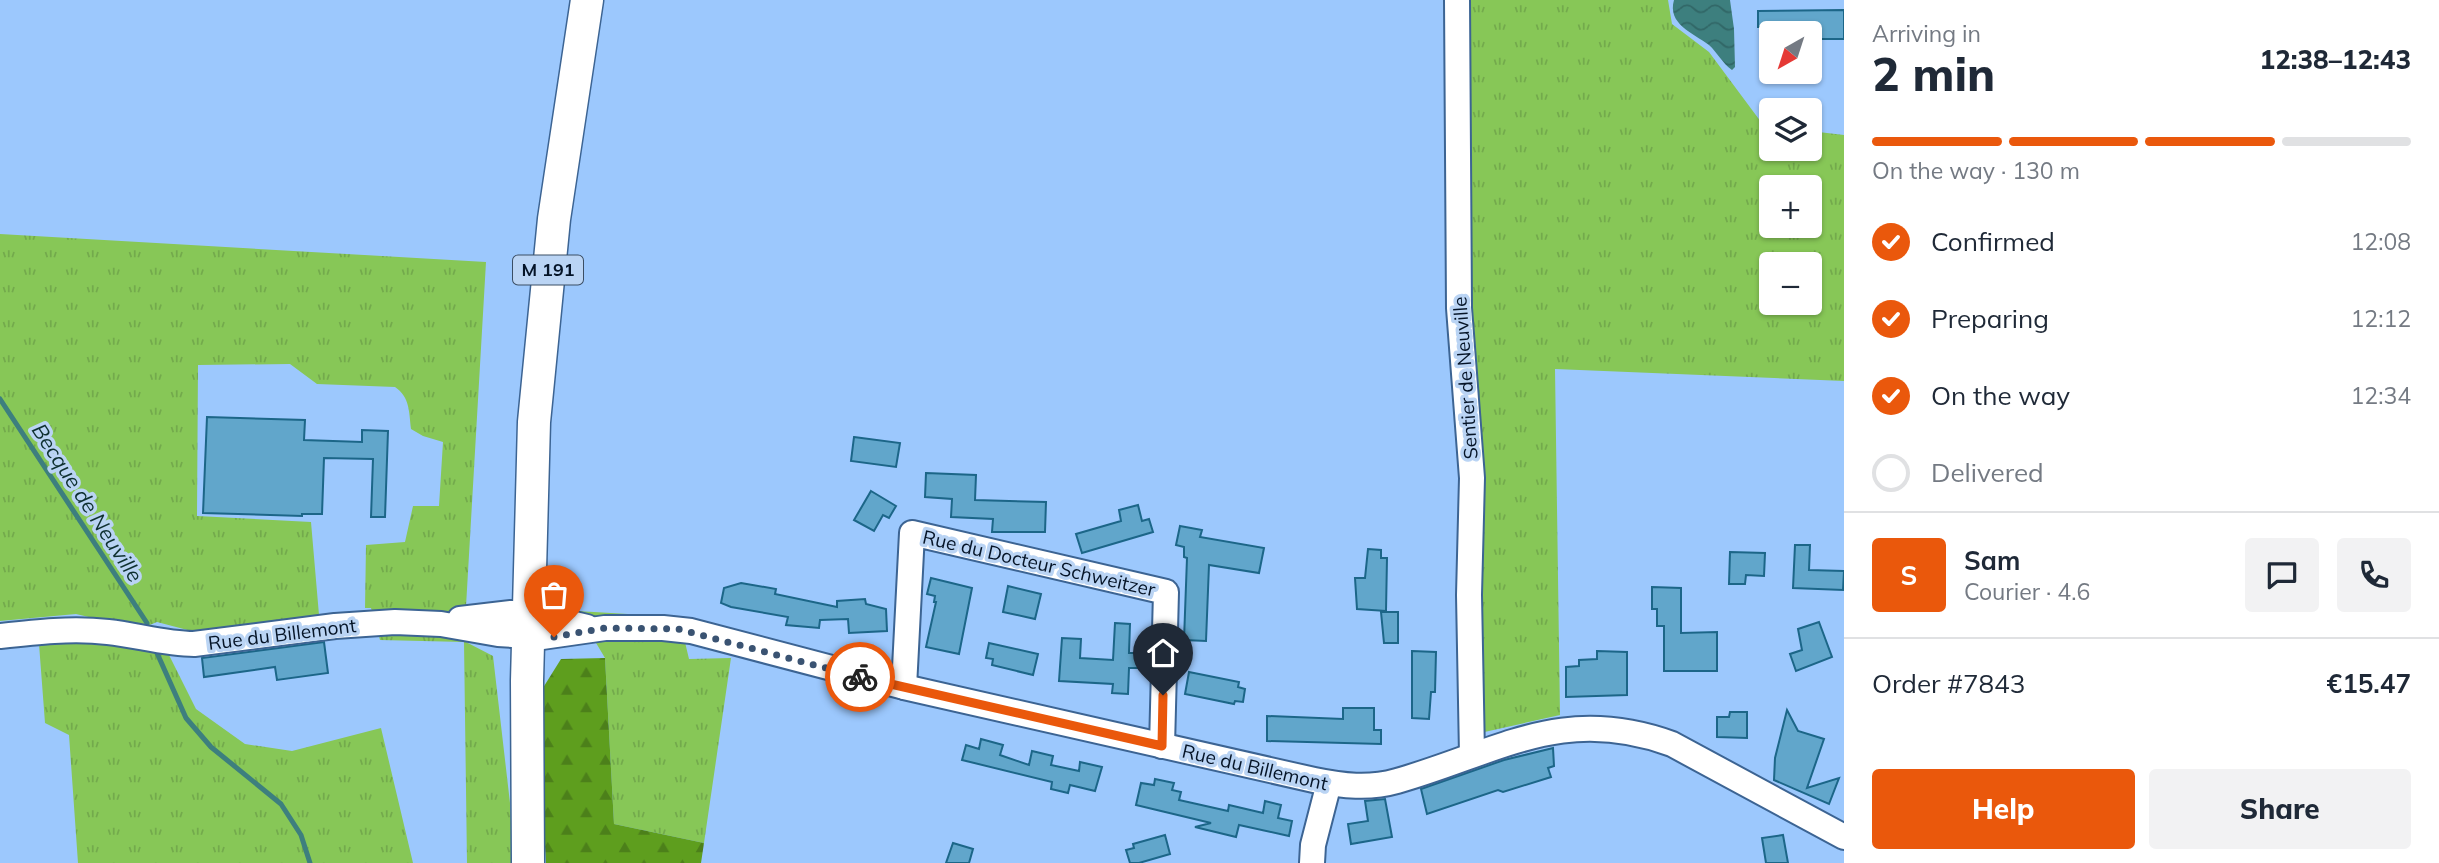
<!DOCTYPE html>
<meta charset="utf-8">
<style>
body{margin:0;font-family:Mulish,sans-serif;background:#f2f2f3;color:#1f2937;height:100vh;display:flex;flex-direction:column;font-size:26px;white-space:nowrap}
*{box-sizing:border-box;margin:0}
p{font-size:23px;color:#747a83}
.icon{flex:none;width:38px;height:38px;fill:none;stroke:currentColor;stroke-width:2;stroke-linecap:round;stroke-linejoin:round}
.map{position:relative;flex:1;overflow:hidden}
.drawer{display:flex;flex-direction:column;background:#fff;width:595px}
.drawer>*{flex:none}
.needle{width:46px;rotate:219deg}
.controls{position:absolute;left:1759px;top:21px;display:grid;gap:14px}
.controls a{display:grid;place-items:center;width:63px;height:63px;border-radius:7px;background:#fff;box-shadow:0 2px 5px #0004;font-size:35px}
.pin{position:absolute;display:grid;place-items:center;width:60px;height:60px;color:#fff;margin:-72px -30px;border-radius:50% 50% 50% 0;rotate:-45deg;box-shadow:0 0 7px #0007}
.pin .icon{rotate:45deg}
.courier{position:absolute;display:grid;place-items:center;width:70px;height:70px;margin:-35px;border:5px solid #ea580c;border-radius:50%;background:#fff;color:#222;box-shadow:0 2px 9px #0007}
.overview em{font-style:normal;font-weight:800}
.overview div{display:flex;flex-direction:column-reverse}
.overview{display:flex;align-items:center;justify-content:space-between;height:119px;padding:0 28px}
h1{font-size:46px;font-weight:800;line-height:52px}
.bar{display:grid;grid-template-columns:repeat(4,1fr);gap:10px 7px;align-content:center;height:84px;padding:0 28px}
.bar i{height:9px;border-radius:5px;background:#e0e1e3}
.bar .active{background:#ea580c}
.bar p{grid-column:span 4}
.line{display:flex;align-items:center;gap:18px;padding:0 28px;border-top:2px solid #e0e1e3}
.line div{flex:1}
.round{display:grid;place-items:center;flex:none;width:74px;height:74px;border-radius:7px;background:#f2f2f3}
ol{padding:0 28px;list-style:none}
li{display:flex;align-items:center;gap:21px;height:77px}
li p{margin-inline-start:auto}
li .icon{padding:7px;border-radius:50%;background:#ea580c;color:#fff;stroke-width:4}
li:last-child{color:#747a83}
li i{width:38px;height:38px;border:4px solid #e0e1e3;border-radius:50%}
.action{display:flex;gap:14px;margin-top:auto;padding:14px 28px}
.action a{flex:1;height:80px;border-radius:7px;background:#ea580c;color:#fff;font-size:28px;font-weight:800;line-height:80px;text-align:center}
.action a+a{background:#f2f2f3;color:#1f2937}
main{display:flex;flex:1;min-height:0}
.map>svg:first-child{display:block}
.grass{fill:url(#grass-tufts);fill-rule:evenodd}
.forest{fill:url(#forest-firs)}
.water{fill:url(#water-waves)}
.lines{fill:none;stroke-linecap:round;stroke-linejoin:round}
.stream{stroke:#3d7f7e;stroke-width:5}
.building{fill:#61a6cb;stroke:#1c6688;stroke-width:2}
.minor-casing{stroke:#3c6493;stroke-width:28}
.major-casing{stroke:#3c6493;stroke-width:35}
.minor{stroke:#fff;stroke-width:24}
.major{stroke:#fff;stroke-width:32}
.done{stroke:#3a5372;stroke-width:7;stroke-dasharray:0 12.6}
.route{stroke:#ea580c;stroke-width:9}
.labels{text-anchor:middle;stroke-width:7;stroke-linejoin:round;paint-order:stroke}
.shield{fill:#bad4f4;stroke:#3b4e64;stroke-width:2}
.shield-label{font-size:18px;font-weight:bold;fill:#051427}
.street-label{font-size:19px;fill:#051427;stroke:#bad4f4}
.water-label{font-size:21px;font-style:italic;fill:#0e3030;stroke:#bad4f4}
</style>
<main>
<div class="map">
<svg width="1844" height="863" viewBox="0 0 1844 863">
<defs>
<pattern id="grass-tufts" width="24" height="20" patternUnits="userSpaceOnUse" patternTransform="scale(1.75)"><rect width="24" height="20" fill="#87c757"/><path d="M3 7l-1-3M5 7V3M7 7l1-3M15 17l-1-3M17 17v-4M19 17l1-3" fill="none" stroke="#73aa4c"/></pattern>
<pattern id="forest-firs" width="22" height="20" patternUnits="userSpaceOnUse" patternTransform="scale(1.75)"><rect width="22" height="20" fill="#5e9e1e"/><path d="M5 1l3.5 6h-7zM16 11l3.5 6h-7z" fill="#4c801a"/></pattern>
<pattern id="water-waves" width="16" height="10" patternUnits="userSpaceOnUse" patternTransform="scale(1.75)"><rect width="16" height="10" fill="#3d7f7e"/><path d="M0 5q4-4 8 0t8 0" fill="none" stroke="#316767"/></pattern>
</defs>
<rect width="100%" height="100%" fill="#9cc8fd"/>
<g class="grass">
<path d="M 1464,0 L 1668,0 L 1672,24 L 1709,52 L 1764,126 L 1771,127 L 1771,149 L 1810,149 L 1810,131 L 1844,135 L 1844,381 L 1555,369 L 1560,715 L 1480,733 ZM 1771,187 L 1810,187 L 1810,226 L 1771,226 ZM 1771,264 L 1810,264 L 1810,303 L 1771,303 Z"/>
<path d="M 0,234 L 486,262 L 464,641 L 493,656 L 510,803 L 513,863 L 467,863 L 464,642 L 380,640 L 371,608 L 365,608 L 366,545 L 405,542 L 413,506 L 439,506 L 443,442 L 423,436 L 411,429 C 409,412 410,397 395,387 L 317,384 L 290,364 L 198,365 L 197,516 L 311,522 L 319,615 L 199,633 L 157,622 L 140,629 L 76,614 L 0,621 Z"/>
<polygon points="577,611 679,617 689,659 731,658 704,843 614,824 605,658"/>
<polygon points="82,636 167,651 196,709 245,744 292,751 381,728 413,863 78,863 69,735 45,723 39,644"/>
</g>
<polygon class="forest" points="605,658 614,824 704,843 701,863 546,863 536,699 561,659"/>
<path class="water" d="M 1674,0 L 1730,0 L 1734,29 L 1735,67 L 1732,70 C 1722,63 1717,52 1709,45 C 1693,33 1667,24 1674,0 Z"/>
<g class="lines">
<g class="stream">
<polyline points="0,399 147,623"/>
<polyline points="157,653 186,718 211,747 281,804 301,835 310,863"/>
</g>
</g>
<g class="building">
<polygon points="1844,10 1844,39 1810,39 1810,33 1785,33 1785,26 1758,27 1758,11"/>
<polygon points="207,417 305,420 304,440 362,442 362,430 388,431 385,517 371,517 373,459 324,458 322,514 302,514 302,516 203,513"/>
<polygon points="854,437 900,443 896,467 851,461"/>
<polygon points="926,473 976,475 975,500 1046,502 1045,532 992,532 993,519 951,517 952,499 925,497"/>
<polygon points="871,491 896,506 889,518 883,515 874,531 854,520"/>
<polygon points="1138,505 1142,521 1149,519 1153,532 1082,553 1076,534 1121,521 1119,510"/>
<polygon points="1180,526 1202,530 1200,537 1264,548 1259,573 1209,565 1206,641 1184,640 1187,558 1184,557 1184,547 1176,545"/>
<polygon points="1795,545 1810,545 1809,570 1844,571 1843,590 1793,588"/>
<polygon points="1368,549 1381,550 1381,558 1387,558 1386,611 1357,609 1355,578 1365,578"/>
<polygon points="1730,552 1765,553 1764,576 1746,575 1745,584 1729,584"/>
<polygon points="931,578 972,588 959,654 926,647 936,602 934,602 935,596 927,594"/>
<polygon points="741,583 776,589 775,594 837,607 837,601 865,599 866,604 886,609 887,631 849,633 848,619 820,620 819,628 786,625 788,617 731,607 721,603 724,588"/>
<polygon points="1008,586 1041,594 1035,619 1003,612"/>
<polygon points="1652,587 1681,588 1681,633 1717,632 1717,671 1664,671 1664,626 1657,626 1657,609 1652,609"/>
<polygon points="1381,612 1398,612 1398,643 1384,643"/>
<polygon points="1819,622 1832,657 1796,671 1790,654 1802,650 1798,629"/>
<polygon points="1115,623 1130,624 1129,653 1146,653 1145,668 1129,668 1128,694 1112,693 1113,684 1059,681 1062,638 1081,639 1080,658 1113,660"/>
<polygon points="324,642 328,673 277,680 275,667 204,677 202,658"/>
<polygon points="989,643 1038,654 1033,675 992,665 993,659 986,658"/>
<polygon points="1412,651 1436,652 1435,692 1431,692 1429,719 1412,718"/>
<polygon points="1597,651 1627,652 1627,695 1566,697 1566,667 1579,666 1579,660 1597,659"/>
<polygon points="1189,672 1239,682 1238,687 1245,689 1243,702 1235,701 1234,704 1185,694"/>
<polygon points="1343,708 1374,708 1374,730 1381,730 1381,744 1267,741 1267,716 1343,719"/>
<polygon points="1787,710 1798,731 1824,739 1807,788 1839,778 1829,804 1774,780 1775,758"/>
<polygon points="1730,712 1747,712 1747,738 1717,737 1717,717 1729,717"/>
<polygon points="981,739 1003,745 1000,755 1029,765 1032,751 1053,756 1051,765 1079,771 1080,762 1102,767 1095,791 1070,785 1068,793 1051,789 1052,782 962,760 966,745 979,749"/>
<polygon points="1553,748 1554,766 1548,768 1551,777 1503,792 1498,790 1427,814 1421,789 1504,760"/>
<polygon points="1155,779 1174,783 1172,790 1181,792 1179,800 1228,811 1229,805 1263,813 1265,801 1281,805 1278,818 1292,821 1289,836 1239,825 1236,837 1195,827 1211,823 1136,805 1141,783 1154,785"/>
<polygon points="1385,799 1392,837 1351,844 1348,824 1368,821 1365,801"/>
<polygon points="1165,835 1170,854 1139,863 1130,863 1126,850 1134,848 1133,844"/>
<polygon points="1783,835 1788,863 1766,863 1762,838"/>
<polygon points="953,843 973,849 969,863 946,863"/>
</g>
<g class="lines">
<g class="minor-casing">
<g id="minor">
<polyline points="1457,0 1459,308 1472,478 1469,595 1472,755"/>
<polyline points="460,619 511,613 545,617 587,627"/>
<path d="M 0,636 C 36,632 72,628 108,632 C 137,635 165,644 194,644 L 335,626 L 395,622 L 441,624 L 498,634 L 542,637 L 605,628 L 663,628 L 691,631 L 904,687 L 1314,780 C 1343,786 1369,789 1397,781 C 1499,752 1562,704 1672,744 L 1844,837"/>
<polyline points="904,687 912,533 1166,592 1162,746"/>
<polyline points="1312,863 1313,845 1329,783"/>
</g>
</g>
<g class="major-casing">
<polyline id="major" points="528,863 527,681 534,422 554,219 587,0"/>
</g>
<use href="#minor" class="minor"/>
<use href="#major" class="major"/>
</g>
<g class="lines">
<polyline class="done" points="554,637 605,628 678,629 860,677"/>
<polyline class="route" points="860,677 1162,746 1163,695"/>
</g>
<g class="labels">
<rect class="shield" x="513" y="255.5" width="70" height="29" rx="5"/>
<g class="shield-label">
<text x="548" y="276">M 191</text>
</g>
<g class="street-label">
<text transform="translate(1465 378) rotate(-94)" y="7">Sentier de Neuville</text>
<text transform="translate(1039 563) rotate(13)" y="7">Rue du Docteur Schweitzer</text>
<text transform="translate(282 634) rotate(-7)" y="7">Rue du Billemont</text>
<text transform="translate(1255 767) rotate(13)" y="7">Rue du Billemont</text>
</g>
<g class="water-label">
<text transform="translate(87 503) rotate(57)" y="7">Becque de Neuville</text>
</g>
</g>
</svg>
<div class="controls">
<a><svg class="needle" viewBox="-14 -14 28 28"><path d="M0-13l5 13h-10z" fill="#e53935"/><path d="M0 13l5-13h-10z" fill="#747a83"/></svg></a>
<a><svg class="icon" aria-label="layers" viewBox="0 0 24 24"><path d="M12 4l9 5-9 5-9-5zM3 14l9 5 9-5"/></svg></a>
<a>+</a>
<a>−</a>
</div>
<div class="pin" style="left:554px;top:637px;background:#ea580c"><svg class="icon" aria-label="bag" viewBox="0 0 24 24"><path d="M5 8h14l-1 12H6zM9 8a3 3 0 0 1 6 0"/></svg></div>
<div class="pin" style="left:1163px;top:695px;background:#1f2937"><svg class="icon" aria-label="home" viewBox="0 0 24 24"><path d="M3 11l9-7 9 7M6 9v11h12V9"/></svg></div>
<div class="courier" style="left:860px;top:677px"><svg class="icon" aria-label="bike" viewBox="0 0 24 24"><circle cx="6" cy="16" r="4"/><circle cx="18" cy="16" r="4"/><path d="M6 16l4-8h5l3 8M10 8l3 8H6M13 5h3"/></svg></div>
</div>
<section class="drawer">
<div class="overview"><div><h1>2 min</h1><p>Arriving in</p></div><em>12:38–12:43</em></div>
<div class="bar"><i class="active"></i><i class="active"></i><i class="active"></i><i></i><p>On the way · 130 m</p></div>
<ol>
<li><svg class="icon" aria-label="check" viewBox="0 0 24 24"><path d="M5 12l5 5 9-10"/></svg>Confirmed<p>12:08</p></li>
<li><svg class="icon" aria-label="check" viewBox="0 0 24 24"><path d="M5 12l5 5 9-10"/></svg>Preparing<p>12:12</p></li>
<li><svg class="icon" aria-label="check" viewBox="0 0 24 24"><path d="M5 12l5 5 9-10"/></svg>On the way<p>12:34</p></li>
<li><i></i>Delivered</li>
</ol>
<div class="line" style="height:126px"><b class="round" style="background:#ea580c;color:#fff">S</b><div><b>Sam</b><p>Courier · 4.6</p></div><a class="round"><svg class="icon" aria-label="chat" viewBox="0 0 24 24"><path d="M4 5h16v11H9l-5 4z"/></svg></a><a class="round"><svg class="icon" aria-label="phone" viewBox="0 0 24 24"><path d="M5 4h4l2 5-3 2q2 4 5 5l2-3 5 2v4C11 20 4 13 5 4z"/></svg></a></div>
<div class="line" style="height:91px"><div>Order #7843</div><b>€15.47</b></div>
<div class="action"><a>Help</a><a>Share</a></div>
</section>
</main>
